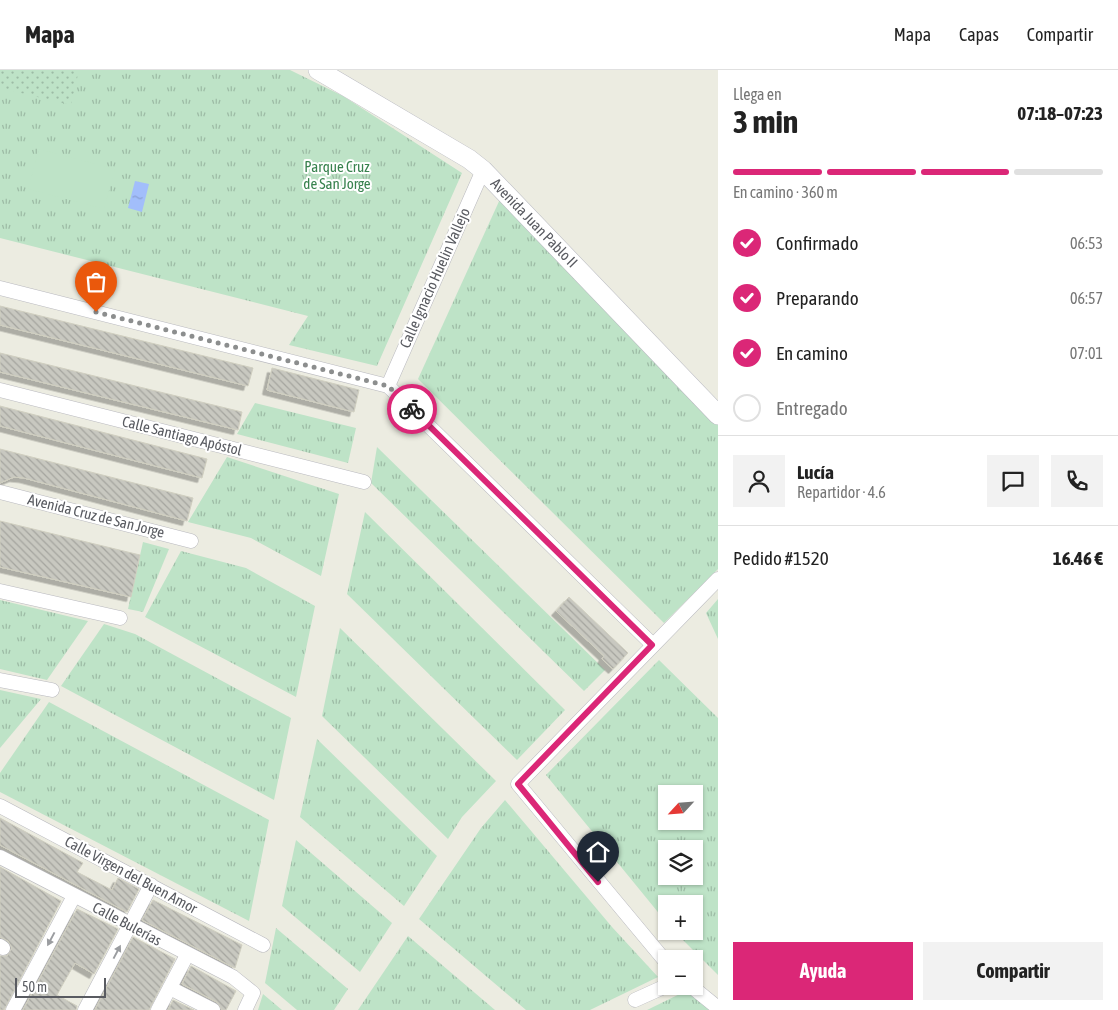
<!DOCTYPE html>
<html lang="es">
<meta charset="utf-8">
<style>
body{margin:0;font-family:"Asap Condensed",sans-serif;background:#f2f2f2;color:#222;height:100vh;display:flex;flex-direction:column;font-size:19px;white-space:nowrap}
*{box-sizing:border-box;margin:0}
p{font-size:16px;color:#767676}
.icon{flex:none;width:28px;height:28px;fill:none;stroke:currentColor;stroke-width:2;stroke-linecap:round;stroke-linejoin:round}
.map{position:relative;flex:1;overflow:hidden}
.panel{display:flex;flex-direction:column;background:#fff;width:400px}
.panel>*{flex:none}
.needle{width:32px;rotate:244deg}
.fabs{position:absolute;left:658px;top:715px;display:grid;gap:10px}
.fabs a{display:grid;place-items:center;width:45px;height:45px;border-radius:0px;background:#fff;box-shadow:0 1px 4px #0004;font-size:25px}
.scale{position:absolute;left:15px;bottom:12px;width:91px;box-sizing:border-box;padding-left:5px;border:2px solid #595b61;border-top:0;font-size:14px;line-height:18px;white-space:nowrap;color:#595b61;-webkit-text-stroke:4px #fff;paint-order:stroke}
.pin{position:absolute;display:grid;place-items:center;width:42px;height:42px;color:#fff;margin:-51px -21px;border-radius:50% 50% 50% 0;rotate:-45deg;box-shadow:0 0 5px #0007}
.pin .icon{rotate:45deg}
.courier{position:absolute;display:grid;place-items:center;width:50px;height:50px;margin:-25px;border:4px solid #db2777;border-radius:50%;background:#fff;color:#222;box-shadow:0 1px 6px #0007}
.head em{font-style:normal;font-weight:700}
.head div{display:flex;flex-direction:column-reverse}
.head{display:flex;align-items:center;justify-content:space-between;height:85px;padding:0 15px}
h1{font-size:32px;font-weight:700;line-height:38px}
.bar{display:grid;grid-template-columns:repeat(4,1fr);gap:8px 5px;align-content:center;height:60px;padding:0 15px}
.bar i{height:6px;border-radius:4px;background:#e0e0e0}
.bar .selected{background:#db2777}
.bar p{grid-column:span 4}
.line{display:flex;align-items:center;gap:12px;padding:0 15px;border-top:1px solid #e0e0e0}
.line div{flex:1}
.round{display:grid;place-items:center;flex:none;width:52px;height:52px;border-radius:0px;background:#f2f2f2}
ol{padding:0 15px;list-style:none}
li{display:flex;align-items:center;gap:15px;height:55px}
li p{margin-inline-start:auto}
li .icon{padding:5px;border-radius:50%;background:#db2777;color:#fff;stroke-width:4}
li:last-child{color:#767676}
li i{width:28px;height:28px;border:2px solid #e0e0e0;border-radius:50%}
.cta{display:flex;gap:10px;margin-top:auto;padding:10px 15px}
.cta a{flex:1;height:58px;border-radius:0px;background:#db2777;color:#fff;font-size:20px;font-weight:700;line-height:58px;text-align:center}
.cta a+a{background:#f2f2f2;color:#222}
header{display:flex;align-items:center;gap:30px;box-sizing:border-box;height:70px;padding:0 25px;background:#fff;border-bottom:1px solid #e0e0e0}
header strong{font-size:24px}
nav{display:flex;gap:28px;margin-inline-start:auto;font-size:18px}
main{display:flex;flex:1;min-height:0}
.map>svg:first-child{display:block}
.grass{fill:url(#grass-tufts);fill-rule:evenodd}
.garden{fill:url(#garden-dots)}
.pitch{fill:#bee3c7}
.water{fill:url(#water-ripples)}
.building{fill:url(#building-back-hatch);stroke:#d0cfc0;filter:url(#shadow)}
.lines{fill:none;stroke-linecap:round;stroke-linejoin:round}
.street-casing{stroke:#b9b9bf;stroke-width:15}
.secondary-casing{stroke:#babbc2;stroke-width:20}
.street{stroke:#fff;stroke-width:14}
.secondary{stroke:#fff;stroke-width:19}
.oneway{fill:#9b9da0}
.done{stroke:#8c8e8e;stroke-width:5;stroke-dasharray:0 9}
.route{stroke:#db2777;stroke-width:6}
.labels{text-anchor:middle;stroke-width:4;stroke-linejoin:round;paint-order:stroke}
.park-label{font-size:15px;fill:#38824e;stroke:#fff}
.street-label{font-size:15px;fill:#595b61;stroke:#fff}
</style>
<header>
<strong>Mapa</strong>
<nav><a>Mapa</a><a>Capas</a><a>Compartir</a></nav>
</header>
<main>
<div class="map">
<svg width="718" height="940" viewBox="0 0 718 940">
<defs>
<pattern id="grass-tufts" width="24" height="20" patternUnits="userSpaceOnUse" patternTransform="scale(1.25)"><rect width="24" height="20" fill="#bee3c7"/><path d="M3 7l-1-3M5 7V3M7 7l1-3M15 17l-1-3M17 17v-4M19 17l1-3" fill="none" stroke="#9dbba5"/></pattern>
<pattern id="garden-dots" width="8" height="8" patternUnits="userSpaceOnUse" patternTransform="scale(1.25)"><rect width="8" height="8" fill="#bee3c7"/><path d="M2 2h.1M6 6h.1" fill="none" stroke="#9dbba5" stroke-width="1.8" stroke-linecap="round"/></pattern>
<pattern id="water-ripples" width="26" height="14" patternUnits="userSpaceOnUse" patternTransform="scale(1.25)"><rect width="26" height="14" fill="#a2befb"/><path d="M2 4q2-2 4 0t4 0M15 11q2-2 4 0t4 0" fill="none" stroke="#879dcf"/></pattern>
<pattern id="building-back-hatch" width="6" height="6" patternUnits="userSpaceOnUse" patternTransform="scale(1.25)"><rect width="6" height="6" fill="#c8c8c0"/><path d="M-1 5l2 2M0 0l6 6M5-1l2 2" fill="none" stroke="#a5a59f"/></pattern>
<filter id="shadow"><feDropShadow dx="-4.5" dy="4.5" stdDeviation="0" flood-color="#0004"/></filter>
</defs>
<rect width="100%" height="100%" fill="#ecece1"/>
<g class="grass">
<polygon points="0,0 290,0 343,26 462,103 377,296 289,275 308,246 0,168"/>
<polygon points="501,127 718,348 718,499 664,553 418,309"/>
<polygon points="255,333 356,358 348,393 237,364"/>
<polygon points="377,377 605,600 584,621 371,413"/>
<polygon points="227,387 339,424 321,506 251,468 188,452"/>
<polygon points="365,442 565,640 517,690 347,524"/>
<polygon points="143,472 169,479 143,542 128,539"/>
<polygon points="181,481 246,498 315,536 296,627 145,547"/>
<polygon points="718,529 718,569 706,543"/>
<polygon points="0,530 88,551 47,610 0,599"/>
<polygon points="104,554 135,564 291,648 274,730 61,616"/>
<polygon points="340,558 496,711 462,747 448,769 322,646"/>
<path d="M 659,590 L 718,648 L 718,905 L 674,861 L 694,861 L 694,834 L 666,834 L 666,852 L 546,705 ZM 666,724 L 694,724 L 694,751 L 666,751 ZM 666,779 L 694,779 L 694,806 L 666,806 Z"/>
<polygon points="0,620 41,629 0,678"/>
<polygon points="49,632 269,750 249,851 0,722 0,703"/>
<polygon points="317,669 437,786 404,836 300,747"/>
<polygon points="505,730 612,857 658,907 590,940 526,940 419,849 481,758"/>
<polygon points="296,770 392,853 360,902 282,836"/>
<polygon points="276,858 348,919 334,940 297,940 265,913"/>
<polygon points="408,866 495,940 358,940"/>
<polygon points="690,919 716,940 647,940"/>
<polygon points="263,924 282,940 258,940"/>
</g>
<polygon class="garden" points="0,0 79,0 71,35 0,18"/>
<polygon class="pitch" points="39,79 115,99 104,139 28,119"/>
<polygon class="water" points="135,111 149,114 142,142 128,138"/>
<g class="building">
<polygon points="0,236 253,298 248,316 0,255"/>
<polygon points="0,283 242,342 238,360 0,302"/>
<polygon points="272,298 359,320 354,342 267,320"/>
<polygon points="0,336 207,389 202,408 0,356"/>
<polygon points="0,379 193,428 187,451 24,408 14,407 0,413"/>
<polygon points="0,451 140,485 131,527 0,497"/>
<polygon points="569,527 628,583 613,599 602,589 604,586 556,541"/>
<polygon points="0,748 83,793 77,802 112,820 118,808 139,819 127,842 0,775"/>
<polygon points="0,797 61,831 4,940 0,940 0,886 7,886 12,878 8,871 0,867"/>
<polygon points="153,830 242,875 235,898 142,850"/>
<polygon points="77,839 118,859 94,904 75,893 63,914 57,925 77,936 76,940 23,940"/>
<polygon points="133,867 175,889 149,940 95,940"/>
<polygon points="191,896 236,921 226,940 222,940 217,932 182,914"/>
<polygon points="173,930 194,940 168,940"/>
</g>
<g class="lines">
<g class="street-casing">
<g id="street">
<polyline points="0,218 388,316 653,575"/>
<polyline points="388,316 483,100"/>
<polyline points="0,320 364,412"/>
<polyline points="0,422 191,471"/>
<polyline points="0,521 120,548"/>
<polyline points="0,610 52,620"/>
<polyline points="0,736 263,875"/>
<polyline points="0,787 233,907 253,923 245,940"/>
<polyline points="0,876 3,878"/>
<polyline points="666,892 518,714 718,509"/>
<polyline points="691,916 718,938"/>
<polyline points="170,918 213,940"/>
<polyline points="635,930 666,916"/>
<polyline points="13,940 74,826"/>
<polyline points="85,940 151,815"/>
<polyline points="158,940 187,885"/>
</g>
</g>
<g class="secondary-casing">
<polyline id="secondary" points="318,0 469,89 483,100 718,345"/>
</g>
<use href="#street" class="street"/>
<use href="#secondary" class="secondary"/>
</g>
<defs><path id="oneway-solid" d="M-6-.8H1V-3.2L6.5 0L1 3.2V.8H-6Z" transform="scale(1.25)"/></defs>
<g class="oneway">
<use href="#oneway-solid" transform="translate(51 869) rotate(118)"/>
<use href="#oneway-solid" transform="translate(117 882) rotate(-62)"/>
</g>
<g class="lines">
<polyline class="done" points="96,242 388,316 412,339"/>
<polyline class="route" points="412,339 652,575 518,714 598,812"/>
</g>
<g class="labels">
<g class="park-label">
<text x="337" y="102">Parque Cruz<tspan x="337" dy="17">de San Jorge</tspan></text>
</g>
<g class="street-label">
<text transform="translate(534 153) rotate(46)" y="5">Avenida Juan Pablo II</text>
<text transform="translate(435 208) rotate(-66)" y="5">Calle Ignacio Huelin Vallejo</text>
<text transform="translate(182 366) rotate(14)" y="5">Calle Santiago Apóstol</text>
<text transform="translate(96 446) rotate(14)" y="5">Avenida Cruz de San Jorge</text>
<text transform="translate(131 805) rotate(28)" y="5">Calle Virgen del Buen Amor</text>
<text transform="translate(127 854) rotate(28)" y="5">Calle Bulerías</text>
</g>
</g>
</svg>
<div class="fabs">
<a><svg class="needle" viewBox="-14 -14 28 28"><path d="M0-13l5 13h-10z" fill="#e53935"/><path d="M0 13l5-13h-10z" fill="#767676"/></svg></a>
<a><svg class="icon" aria-label="layers" viewBox="0 0 24 24"><path d="M12 4l9 5-9 5-9-5zM3 14l9 5 9-5"/></svg></a>
<a>+</a>
<a>−</a>
</div>
<div class="scale">50 m</div>
<div class="pin" style="left:96px;top:242px;background:#ea580c"><svg class="icon" aria-label="bag" viewBox="0 0 24 24"><path d="M5 8h14l-1 12H6zM9 8a3 3 0 0 1 6 0"/></svg></div>
<div class="pin" style="left:598px;top:812px;background:#1f2937"><svg class="icon" aria-label="home" viewBox="0 0 24 24"><path d="M3 11l9-7 9 7M6 9v11h12V9"/></svg></div>
<div class="courier" style="left:412px;top:339px"><svg class="icon" aria-label="bike" viewBox="0 0 24 24"><circle cx="6" cy="16" r="4"/><circle cx="18" cy="16" r="4"/><path d="M6 16l4-8h5l3 8M10 8l3 8H6M13 5h3"/></svg></div>
</div>
<section class="panel">
<div class="head"><div><h1>3 min</h1><p>Llega en</p></div><em>07:18–07:23</em></div>
<div class="bar"><i class="selected"></i><i class="selected"></i><i class="selected"></i><i></i><p>En camino · 360 m</p></div>
<ol>
<li><svg class="icon" aria-label="check" viewBox="0 0 24 24"><path d="M5 12l5 5 9-10"/></svg>Confirmado<p>06:53</p></li>
<li><svg class="icon" aria-label="check" viewBox="0 0 24 24"><path d="M5 12l5 5 9-10"/></svg>Preparando<p>06:57</p></li>
<li><svg class="icon" aria-label="check" viewBox="0 0 24 24"><path d="M5 12l5 5 9-10"/></svg>En camino<p>07:01</p></li>
<li><i></i>Entregado</li>
</ol>
<div class="line" style="height:90px"><a class="round"><svg class="icon" aria-label="person" viewBox="0 0 24 24"><circle cx="12" cy="8" r="4"/><path d="M4 21q1-7 8-7t8 7"/></svg></a><div><b>Lucía</b><p>Repartidor · 4.6</p></div><a class="round"><svg class="icon" aria-label="chat" viewBox="0 0 24 24"><path d="M4 5h16v11H9l-5 4z"/></svg></a><a class="round"><svg class="icon" aria-label="phone" viewBox="0 0 24 24"><path d="M5 4h4l2 5-3 2q2 4 5 5l2-3 5 2v4C11 20 4 13 5 4z"/></svg></a></div>
<div class="line" style="height:65px"><div>Pedido #1520</div><b>16.46 €</b></div>
<div class="cta"><a>Ayuda</a><a>Compartir</a></div>
</section>
</main>
